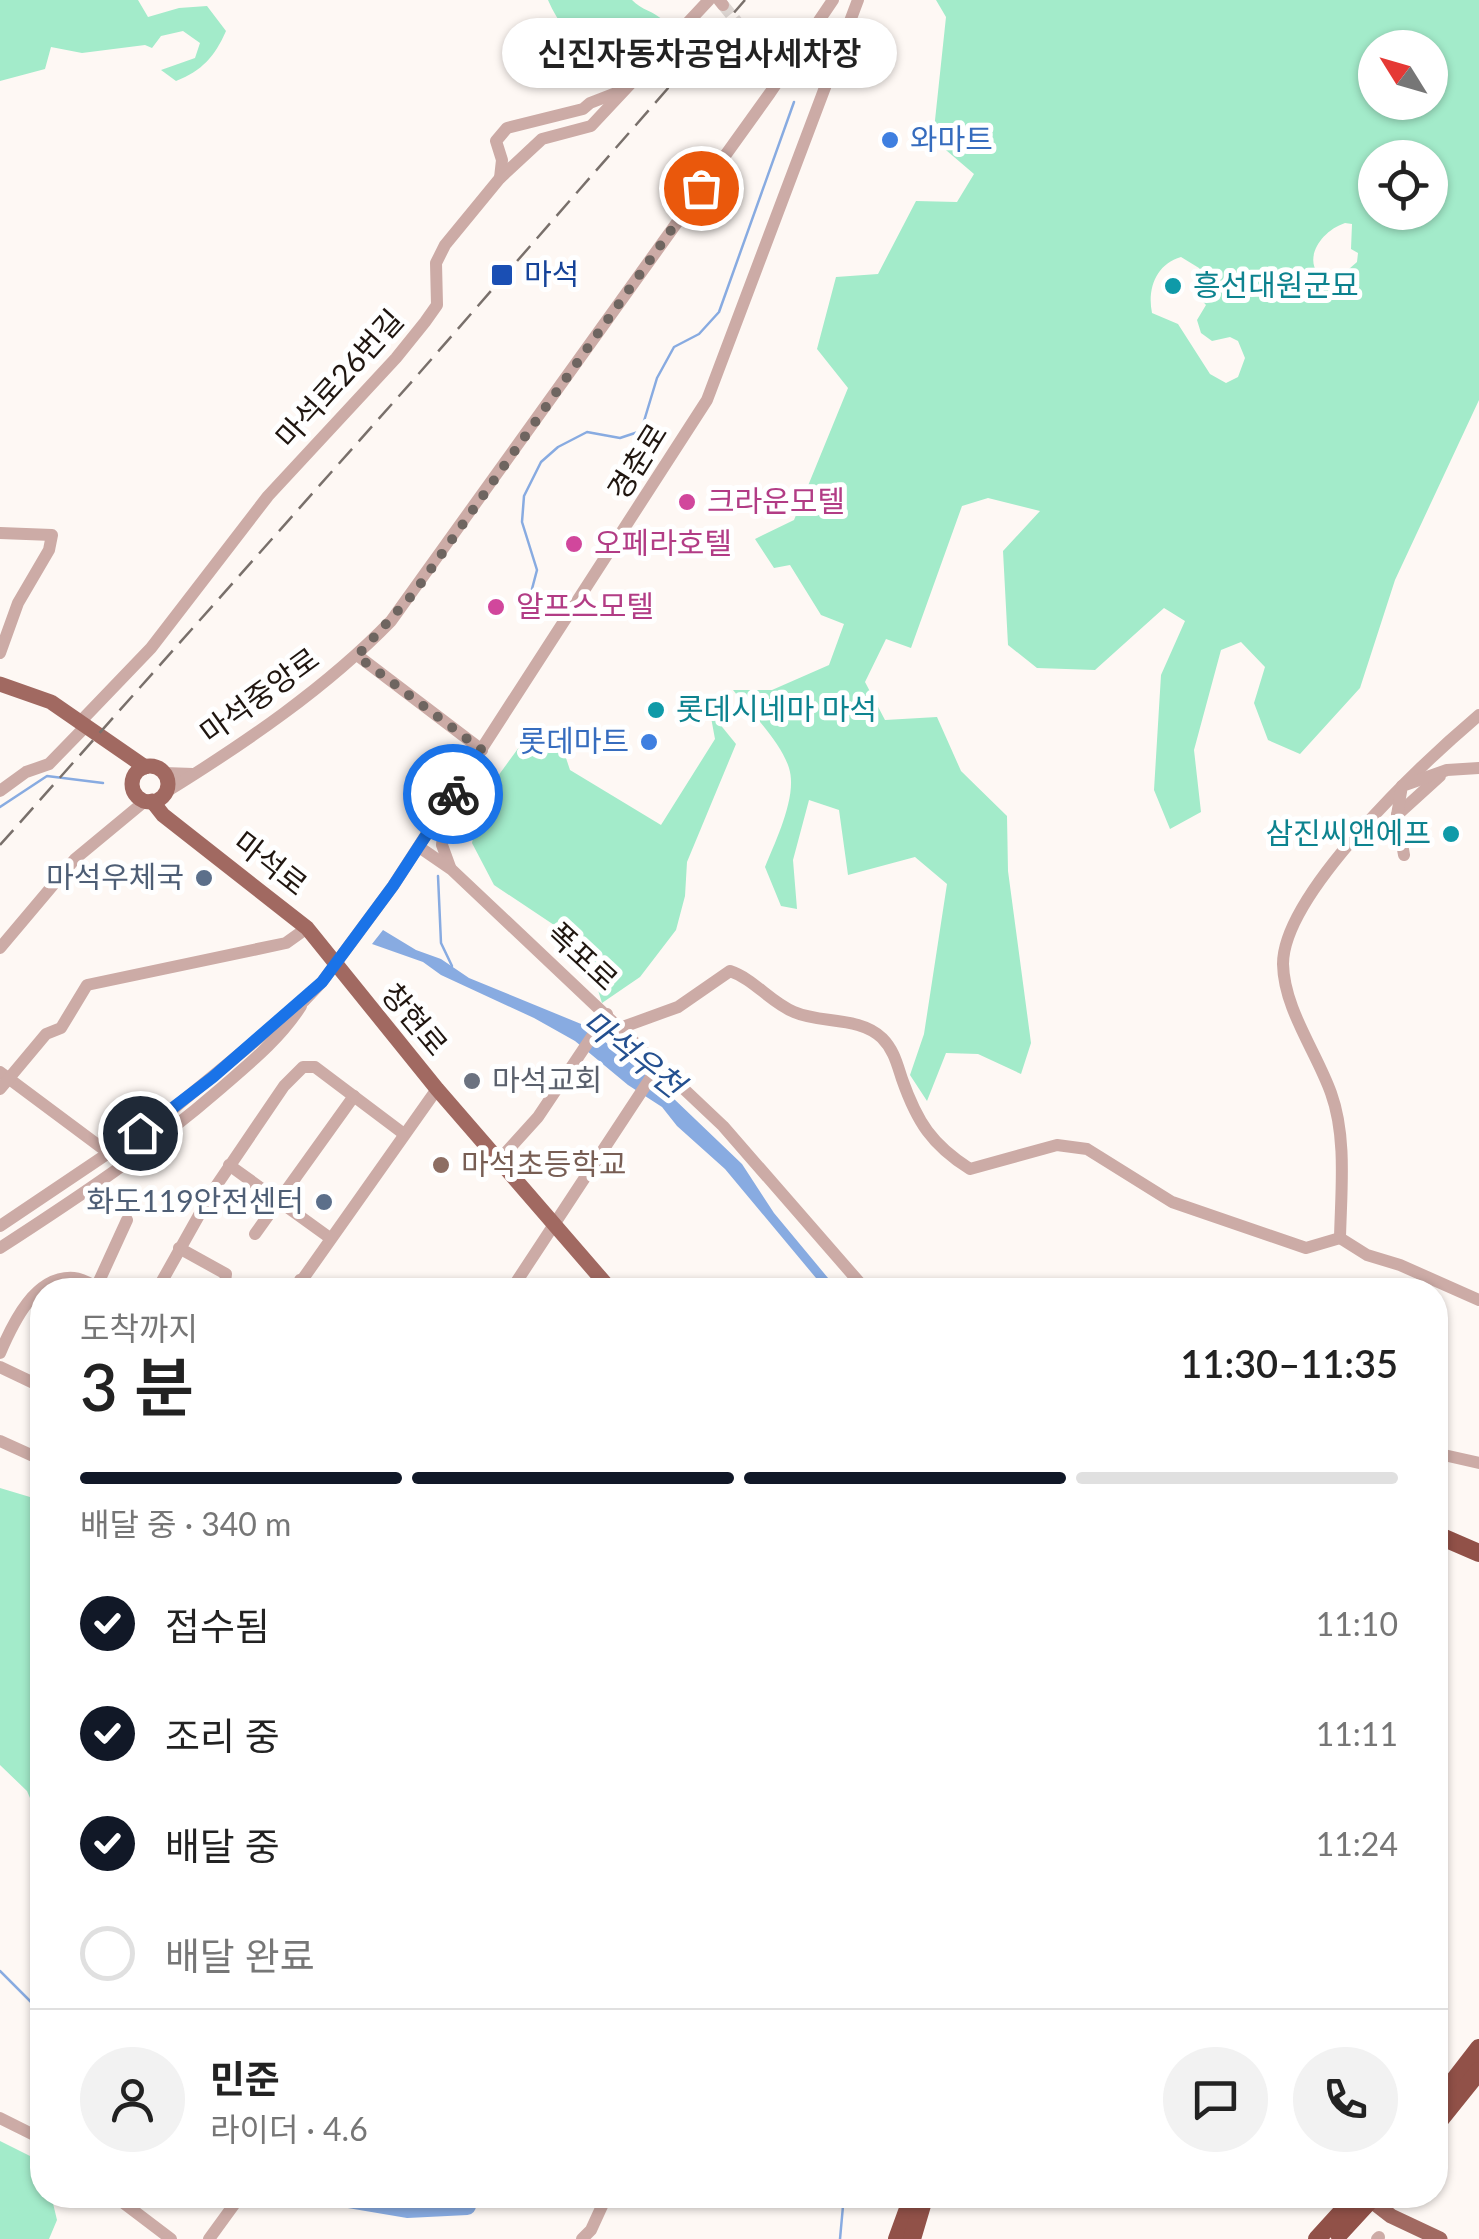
<!DOCTYPE html>
<html lang="ko">
<meta charset="utf-8">
<style>
body{margin:0;font-family:Lato,"Noto Sans KR",sans-serif;background:#f2f2f2;color:#222;height:100vh;display:flex;flex-direction:column;font-size:38px;white-space:nowrap}
*{box-sizing:border-box;margin:0}
p{font-size:32px;color:#767676}
.icon{flex:none;width:55px;height:55px;fill:none;stroke:currentColor;stroke-width:2;stroke-linecap:round;stroke-linejoin:round}
.map{position:relative;flex:1;overflow:hidden}
.details{position:absolute;left:30px;top:1278px;width:1418px;height:930px;display:flex;flex-direction:column;background:#fff;border-radius:40px;box-shadow:0 2px 8px #0004}
.details>*{flex:none}
.needle{width:65px;rotate:307deg}
.buttons{position:absolute;left:1358px;top:30px;display:grid;gap:20px}
.buttons a{display:grid;place-items:center;width:90px;height:90px;border-radius:50%;background:#fff;box-shadow:0 2px 8px #0004;font-size:50px}
.pin{position:absolute;display:grid;place-items:center;width:85px;height:85px;color:#fff;margin:-42px;border:5px solid #fff;border-radius:50%;box-shadow:0 2px 10px #0007}
.courier{position:absolute;display:grid;place-items:center;width:100px;height:100px;margin:-50px;border:8px solid #1a73e8;border-radius:50%;background:#fff;color:#222;box-shadow:0 2px 12px #0007}
.bubble{position:absolute;height:70px;border-radius:35px;background:#fff;box-shadow:0 2px 8px #0004;font-size:32px;font-weight:600;line-height:70px;text-align:center}
.summary em{font-style:normal;font-weight:600}
.summary div{display:flex;flex-direction:column-reverse}
.summary{display:flex;align-items:center;justify-content:space-between;height:170px;padding:0 50px}
h1{font-size:65px;font-weight:600;line-height:75px}
.bar{display:grid;grid-template-columns:repeat(4,1fr);gap:15px 10px;align-content:center;height:120px;padding:0 50px}
.bar i{height:12px;border-radius:8px;background:#e0e0e0}
.bar .current{background:#111827}
.bar p{grid-column:span 4}
.line{display:flex;align-items:center;gap:25px;padding:0 50px;border-top:2px solid #e0e0e0}
.line div{flex:1}
.round{display:grid;place-items:center;flex:none;width:105px;height:105px;border-radius:52px;background:#f2f2f2}
ol{padding:0 50px;list-style:none}
li{display:flex;align-items:center;gap:30px;height:110px}
li p{margin-inline-start:auto}
li .icon{padding:10px;border-radius:50%;background:#111827;color:#fff;stroke-width:4}
li:last-child{color:#767676}
li i{width:55px;height:55px;border:5px solid #e0e0e0;border-radius:50%}
.map>svg:first-child{display:block}
.green{fill:#a3ebca;fill-rule:evenodd}
.water{fill:#88abe1}
.lines{fill:none;stroke-linecap:round;stroke-linejoin:round}
.stream{stroke:#88abe1;stroke-width:2.5}
.river{stroke:#88abe1;stroke-width:18}
.minor-tunnel{stroke:#ddd6d2;stroke-width:12;stroke-dasharray:12 6;stroke-linecap:butt}
.minor{stroke:#ccaba6;stroke-width:12}
.major{stroke:#a16961;stroke-width:15}
.highway{stroke:#915148;stroke-width:18}
.rail{stroke:#79706b;stroke-width:2.5;stroke-dasharray:20 10;stroke-linecap:butt}
.highway-bridge{stroke:#915148;stroke-width:18}
.done{stroke:#6e6560;stroke-width:10;stroke-dasharray:0 18}
.route{stroke:#1a73e8;stroke-width:12}
.shop-dot{fill:#3f7fe0;stroke:#fff;stroke-width:4}
.transit-dot{fill:#1a4fb4;stroke:#fff;stroke-width:4}
.culture-dot{fill:#0f9aa8;stroke:#fff;stroke-width:4}
.hotel-dot{fill:#d1479c;stroke:#fff;stroke-width:4}
.service-dot{fill:#5c6f8a;stroke:#fff;stroke-width:4}
.worship-dot{fill:#6b7280;stroke:#fff;stroke-width:4}
.education-dot{fill:#8d6e63;stroke:#fff;stroke-width:4}
.labels{text-anchor:middle;stroke-width:10;stroke-linejoin:round;paint-order:stroke}
.shop-label{font-size:30px;fill:#366cbe;stroke:#fff;text-anchor:start}
.transit-label{font-size:30px;fill:#164399;stroke:#fff;text-anchor:start}
.culture-label{font-size:30px;fill:#0d838f;stroke:#fff;text-anchor:start}
.street-label{font-size:30px;fill:#201610;stroke:#fff}
.hotel-label{font-size:30px;fill:#b23c85;stroke:#fff;text-anchor:start}
.service-label{font-size:30px;fill:#4e5e75;stroke:#fff;text-anchor:end}
.worship-label{font-size:30px;fill:#5b616d;stroke:#fff;text-anchor:start}
.education-label{font-size:30px;fill:#785e54;stroke:#fff;text-anchor:start}
.water-label{font-size:32px;font-style:italic;fill:#245090;stroke:#fff}
</style>
<div class="map">
<svg width="1479" height="2239" viewBox="0 0 1479 2239">
<rect width="100%" height="100%" fill="#fef8f4"/>
<g class="green">
<path d="M 0,0 L 138,0 L 148,17 L 179,8 L 207,6 L 226,31 C 215,56 202,71 176,81 L 161,70 L 195,58 L 200,43 L 183,31 L 161,36 L 152,48 L 145,45 L 82,53 L 51,47 L 45,69 L 0,81 Z"/>
<path d="M 548,0 L 632,0 C 641,10 654,11 664,21 C 644,37 636,60 608,47 L 592,66 L 585,65 C 576,41 558,24 548,0 Z"/>
<path d="M 936,0 L 1479,0 L 1479,400 L 1395,580 L 1360,688 L 1300,754 L 1268,740 L 1254,703 L 1265,667 L 1241,642 L 1221,650 L 1194,750 L 1201,812 L 1170,829 L 1154,790 L 1161,675 L 1185,621 L 1164,608 L 1095,670 L 1037,668 L 1008,645 L 1003,551 L 1040,511 L 988,498 L 962,506 L 911,648 L 886,639 L 865,682 L 885,720 L 937,717 L 961,771 L 1007,816 L 1008,871 L 1031,1043 L 1021,1074 L 978,1054 L 946,1053 L 927,1101 L 910,1075 L 924,1034 L 947,884 L 915,857 L 848,875 L 839,810 L 809,800 L 793,860 L 797,909 L 781,906 L 765,867 C 775,842 798,796 789,768 C 781,742 750,711 733,690 L 772,690 L 829,665 L 844,624 L 821,615 L 790,565 L 774,568 L 755,539 L 794,520 L 848,388 L 817,349 L 836,277 L 878,274 L 916,201 L 957,202 L 974,174 L 933,139 L 946,17 ZM 1375,48 L 1430,48 L 1430,102 L 1375,102 ZM 1375,158 L 1430,158 L 1430,212 L 1375,212 ZM 1345,223 L 1352,224 L 1351,249 L 1358,253 L 1357,262 L 1334,282 C 1297,272 1315,233 1345,223 ZM 1181,257 L 1199,268 L 1201,280 L 1196,294 L 1206,305 L 1197,320 L 1201,333 L 1212,341 L 1230,337 L 1238,341 L 1245,358 L 1238,377 L 1226,383 L 1210,374 L 1178,324 L 1152,313 C 1147,289 1156,264 1181,257 Z"/>
<polygon points="710,712 736,744 687,862 685,896 676,930 640,977 602,1003 584,945 494,885 472,843 482,798 533,728 557,731 570,770 661,825 715,739"/>
<polygon points="0,1488 40,1500 42,1826 27,1791 0,1765"/>
<polygon points="0,2141 42,2162 42,2195 51,2195 57,2220 49,2239 0,2239"/>
</g>
<polygon class="water" points="383,930 416,950 441,959 469,978 586,1026 672,1097 742,1164 774,1213 838,1290 826,1290 725,1169 677,1126 662,1107 628,1085 575,1041 534,1018 441,975 423,962 372,944"/>
<g class="lines">
<g class="stream">
<polyline points="822,33 823,47"/>
<polyline points="528,604 537,570 522,522 524,496 541,462 558,447 587,432 620,438 641,431 657,378 674,347 699,334 719,312 794,102"/>
<polyline points="424,800 447,757"/>
<polyline points="0,807 47,776 103,783"/>
<polyline points="438,876 441,943 452,966"/>
<polyline points="0,1971 42,2013"/>
<polyline points="840,2239 844,2195"/>
</g>
<polyline class="river" points="324,2195 407,2209 467,2206"/>
<polyline class="minor-tunnel" points="723,5 737,22 779,57"/>
<g class="minor">
<polyline points="719,0 723,5"/>
<polyline points="779,57 825,81"/>
<polyline points="500,178 502,160 496,141 507,128 583,109 590,103 621,91"/>
<polyline points="0,533 52,535 49,550 18,603 0,653"/>
<polyline points="357,655 482,750"/>
<path d="M 1479,715 C 1426,760 1283,893 1283,964 C 1284,1009 1316,1051 1331,1093 C 1347,1137 1341,1191 1340,1238 L 1367,1255 L 1400,1265 L 1479,1300"/>
<polyline points="79,723 151,648 268,496 396,358 425,322 437,305 436,263 445,245 500,178 542,139 591,126 709,0"/>
<polyline points="164,773 193,774"/>
<polyline points="0,791 26,772 49,764 85,727"/>
<path d="M 166,792 C 245,743 326,688 391,621 L 770,93 L 833,0"/>
<polyline points="446,809 442,845 450,867"/>
<polyline points="1397,815 1440,776"/>
<polyline points="419,847 451,869 723,1126 866,1290"/>
<polyline points="1404,855 1397,815 1402,786 1447,770 1479,768"/>
<polyline points="0,948 75,859 145,801"/>
<path d="M 620,1028 L 678,1007 L 730,971 C 754,979 770,1002 794,1012 C 821,1024 859,1016 882,1038 C 894,1050 897,1064 902,1079 C 917,1122 932,1145 970,1169 L 1057,1145 L 1087,1149 L 1172,1202 L 1306,1248 L 1340,1238"/>
<polyline points="0,1072 114,1157"/>
<polyline points="0,1089 46,1034 61,1028 87,985 286,943 307,928"/>
<polyline points="500,1159 538,1117 607,1014"/>
<polyline points="229,1165 330,1238"/>
<polyline points="0,1226 168,1113 305,1000 322,982 393,886 707,400 858,0"/>
<polyline points="255,1234 354,1096"/>
<path d="M 0,1248 C 77,1198 151,1149 220,1089 C 250,1063 280,1039 301,1006"/>
<polyline points="179,1248 226,1274 224,1290"/>
<polyline points="300,1280 314,1290"/>
<polyline points="95,1290 127,1220"/>
<polyline points="157,1290 212,1192 284,1086 303,1067 315,1067 404,1134"/>
<polyline points="295,1290 437,1089"/>
<polyline points="511,1290 659,1065"/>
<path d="M 0,1353 C 13,1323 35,1275 74,1278 C 84,1279 94,1286 103,1290"/>
<polyline points="0,1367 42,1387"/>
<polyline points="0,1441 42,1460"/>
<polyline points="1435,1453 1479,1463"/>
<polyline points="0,2118 42,2139"/>
<polyline points="113,2195 171,2239"/>
<polyline points="209,2239 241,2195"/>
<polyline points="582,2239 591,2230 607,2195"/>
<polyline points="1377,2239 1379,2237"/>
</g>
<g class="major">
<polyline points="0,684 51,702 145,767"/>
<circle cx="150" cy="784" r="18"/>
<polyline points="152,801 163,815 307,928 437,1089 611,1290"/>
<polyline points="1364,2195 1391,2216 1440,2239"/>
</g>
<g class="highway">
<polyline points="1435,1534 1479,1553"/>
<polyline points="1435,2105 1479,2048"/>
<polyline points="1435,2126 1479,2071"/>
<polyline points="897,2239 913,2195"/>
<polyline points="912,2239 925,2195"/>
<polyline points="1317,2239 1357,2195"/>
</g>
<polyline class="rail" points="0,845 415,378 745,0"/>
<polyline class="highway-bridge" points="1339,2234 1375,2195"/>
</g>
<g class="lines">
<polyline class="done" points="453,794 482,750 357,656 414,593 701,188"/>
<polyline class="route" points="140,1133 213,1077 322,982 393,886 453,794"/>
</g>
<g class="shop-dot">
<circle cx="890" cy="140" r="10"/>
<circle cx="649" cy="742" r="10"/>
</g>
<rect class="transit-dot" x="490" y="263" width="24" height="24" rx="5"/>
<g class="culture-dot">
<circle cx="1173" cy="286" r="10"/>
<circle cx="656" cy="710" r="10"/>
<circle cx="1451" cy="834" r="10"/>
</g>
<g class="hotel-dot">
<circle cx="687" cy="502" r="10"/>
<circle cx="574" cy="544" r="10"/>
<circle cx="496" cy="607" r="10"/>
</g>
<g class="service-dot">
<circle cx="204" cy="878" r="10"/>
<circle cx="324" cy="1202" r="10"/>
</g>
<circle class="worship-dot" cx="472" cy="1081" r="10"/>
<circle class="education-dot" cx="441" cy="1165" r="10"/>
<g class="labels">
<g class="shop-label">
<text x="910" y="150">와마트</text>
<text x="629" y="752" text-anchor="end">롯데마트</text>
</g>
<g class="transit-label">
<text x="524" y="285">마석</text>
</g>
<g class="culture-label">
<text x="1193" y="296">흥선대원군묘</text>
<text x="676" y="720">롯데시네마 마석</text>
<text x="1431" y="844" text-anchor="end">삼진씨앤에프</text>
</g>
<g class="street-label">
<text transform="translate(340 379) rotate(-48)" y="10">마석로26번길</text>
<text transform="translate(638 462) rotate(-58)" y="10">경춘로</text>
<text transform="translate(260 696) rotate(-36)" y="10">마석중앙로</text>
<text transform="translate(270 864) rotate(38)" y="10">마석로</text>
<text transform="translate(582 957) rotate(43)" y="10">폭포로</text>
<text transform="translate(414 1020) rotate(50)" y="10">창현로</text>
</g>
<g class="hotel-label">
<text x="707" y="512">크라운모텔</text>
<text x="594" y="554">오페라호텔</text>
<text x="516" y="617">알프스모텔</text>
</g>
<g class="service-label">
<text x="184" y="888">마석우체국</text>
<text x="304" y="1212">화도119안전센터</text>
</g>
<g class="worship-label">
<text x="492" y="1091">마석교회</text>
</g>
<g class="education-label">
<text x="461" y="1175">마석초등학교</text>
</g>
<g class="water-label">
<text transform="translate(633 1054) rotate(38)" y="11">마석우천</text>
</g>
</g>
</svg>
<div class="buttons">
<a><svg class="needle" viewBox="-14 -14 28 28"><path d="M0-13l5 13h-10z" fill="#e53935"/><path d="M0 13l5-13h-10z" fill="#767676"/></svg></a>
<a><svg class="icon" aria-label="locate" viewBox="0 0 24 24"><circle cx="12" cy="12" r="6"/><path d="M12 2v4M12 18v4M2 12h4M18 12h4"/></svg></a>
</div>
<div class="pin" style="left:701px;top:188px;background:#ea580c"><svg class="icon" aria-label="bag" viewBox="0 0 24 24"><path d="M5 8h14l-1 12H6zM9 8a3 3 0 0 1 6 0"/></svg></div>
<div class="pin" style="left:140px;top:1133px;background:#1f2937"><svg class="icon" aria-label="home" viewBox="0 0 24 24"><path d="M3 11l9-7 9 7M6 9v11h12V9"/></svg></div>
<div class="courier" style="left:453px;top:794px"><svg class="icon" aria-label="bike" viewBox="0 0 24 24"><circle cx="6" cy="16" r="4"/><circle cx="18" cy="16" r="4"/><path d="M6 16l4-8h5l3 8M10 8l3 8H6M13 5h3"/></svg></div>
<div class="bubble" style="left:502px;top:18px;width:395px">신진자동차공업사세차장</div>
<section class="details">
<div class="summary"><div><h1>3 분</h1><p>도착까지</p></div><em>11:30–11:35</em></div>
<div class="bar"><i class="current"></i><i class="current"></i><i class="current"></i><i></i><p>배달 중 · 340 m</p></div>
<ol>
<li><svg class="icon" aria-label="check" viewBox="0 0 24 24"><path d="M5 12l5 5 9-10"/></svg>접수됨<p>11:10</p></li>
<li><svg class="icon" aria-label="check" viewBox="0 0 24 24"><path d="M5 12l5 5 9-10"/></svg>조리 중<p>11:11</p></li>
<li><svg class="icon" aria-label="check" viewBox="0 0 24 24"><path d="M5 12l5 5 9-10"/></svg>배달 중<p>11:24</p></li>
<li><i></i>배달 완료</li>
</ol>
<div class="line" style="height:180px"><a class="round"><svg class="icon" aria-label="person" viewBox="0 0 24 24"><circle cx="12" cy="8" r="4"/><path d="M4 21q1-7 8-7t8 7"/></svg></a><div><b>민준</b><p>라이더 · 4.6</p></div><a class="round"><svg class="icon" aria-label="chat" viewBox="0 0 24 24"><path d="M4 5h16v11H9l-5 4z"/></svg></a><a class="round"><svg class="icon" aria-label="phone" viewBox="0 0 24 24"><path d="M5 4h4l2 5-3 2q2 4 5 5l2-3 5 2v4C11 20 4 13 5 4z"/></svg></a></div>
</section>
</div>
